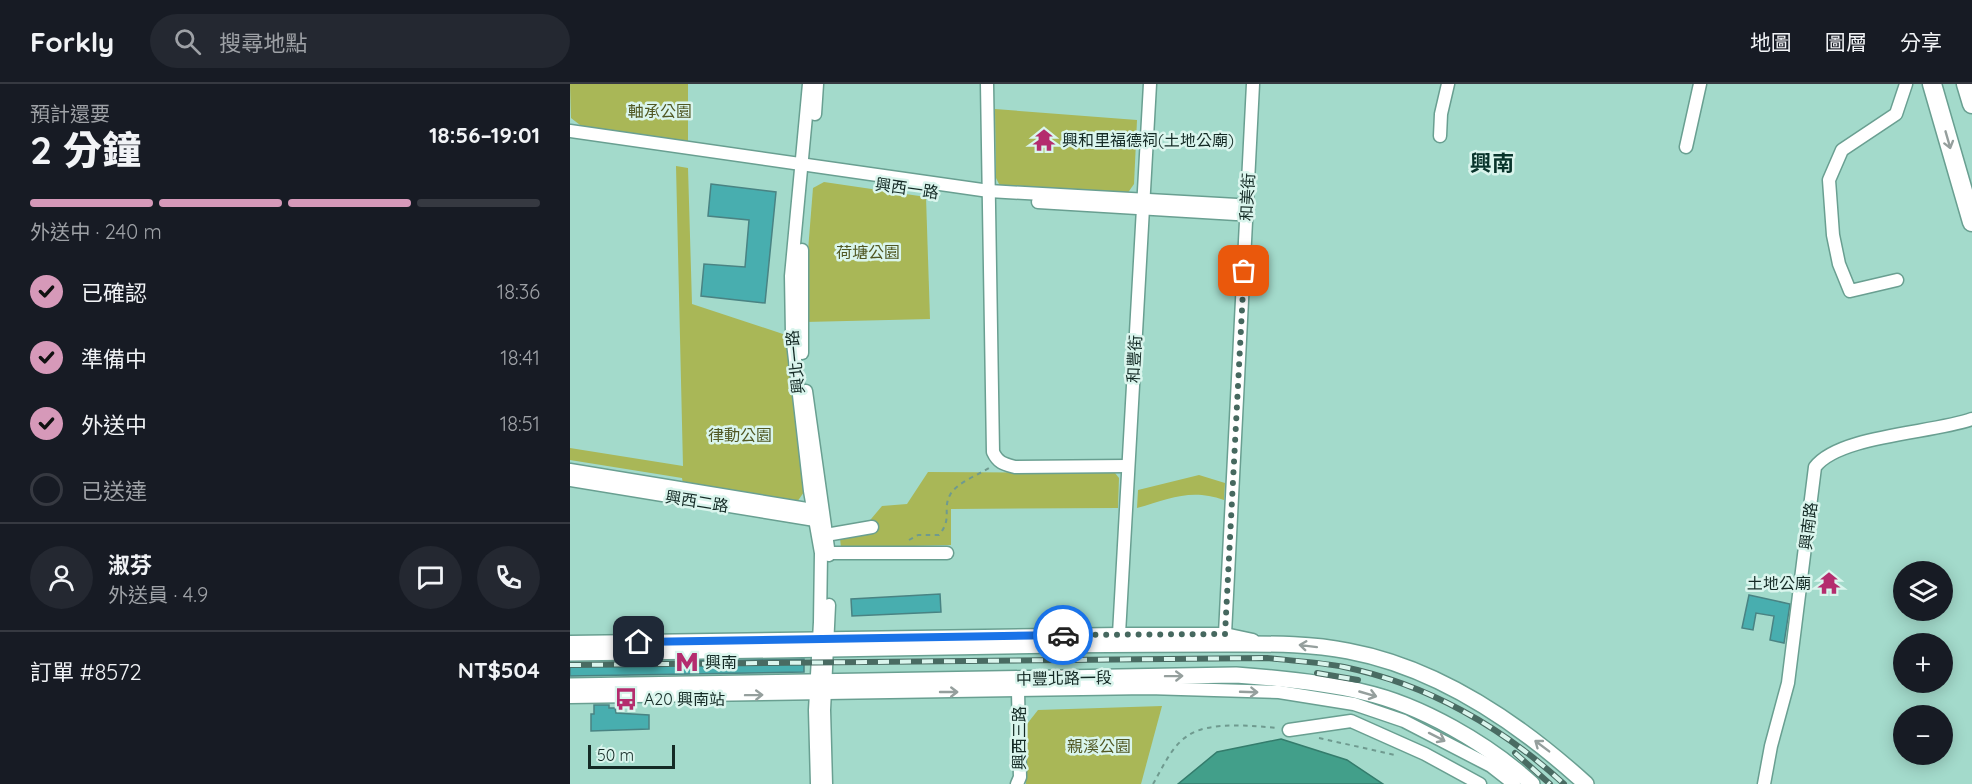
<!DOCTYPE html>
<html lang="zh-TW">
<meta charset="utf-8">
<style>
body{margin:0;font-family:Quicksand,"Noto Sans TC",sans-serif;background:#242831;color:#f1f3f6;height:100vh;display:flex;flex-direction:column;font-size:22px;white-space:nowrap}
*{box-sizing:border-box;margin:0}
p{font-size:20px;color:#9ea1a6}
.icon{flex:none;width:33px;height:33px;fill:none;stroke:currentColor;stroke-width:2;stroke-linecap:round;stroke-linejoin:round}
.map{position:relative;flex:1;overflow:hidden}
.panel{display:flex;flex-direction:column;background:#171b24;width:570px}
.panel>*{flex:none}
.controls{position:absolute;left:1323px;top:477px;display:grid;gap:12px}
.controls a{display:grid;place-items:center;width:60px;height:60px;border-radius:50%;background:#171b24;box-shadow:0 3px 15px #0003;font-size:30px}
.scale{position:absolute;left:18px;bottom:15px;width:87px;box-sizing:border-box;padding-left:6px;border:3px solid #142a25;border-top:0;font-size:16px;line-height:21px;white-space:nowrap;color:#142a25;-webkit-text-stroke:4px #daf5ed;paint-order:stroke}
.pin{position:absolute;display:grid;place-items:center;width:51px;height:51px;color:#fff;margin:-26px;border-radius:12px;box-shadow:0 3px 9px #0006}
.courier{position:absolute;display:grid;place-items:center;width:60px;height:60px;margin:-30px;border:4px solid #1a73e8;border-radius:50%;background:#fff;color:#222;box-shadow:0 2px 8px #0007}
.summary em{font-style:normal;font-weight:800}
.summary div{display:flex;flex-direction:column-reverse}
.summary{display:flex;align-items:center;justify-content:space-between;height:102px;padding:0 30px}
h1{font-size:39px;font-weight:800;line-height:45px}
.bar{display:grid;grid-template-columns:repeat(4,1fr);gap:9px 6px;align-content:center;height:72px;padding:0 30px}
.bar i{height:8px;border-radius:4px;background:#363941}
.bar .selected{background:#d699b9}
.bar p{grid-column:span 4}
.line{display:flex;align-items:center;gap:15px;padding:0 30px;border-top:2px solid #363941}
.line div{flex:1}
.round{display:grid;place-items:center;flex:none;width:63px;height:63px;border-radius:32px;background:#242831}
ol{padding:0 30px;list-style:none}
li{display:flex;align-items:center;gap:18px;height:66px}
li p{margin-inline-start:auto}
li .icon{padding:6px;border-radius:50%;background:#d699b9;color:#111;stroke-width:4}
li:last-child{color:#9ea1a6}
li i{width:33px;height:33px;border:3px solid #363941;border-radius:50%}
header{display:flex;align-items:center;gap:36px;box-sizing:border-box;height:84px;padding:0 30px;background:#171b24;border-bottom:2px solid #363941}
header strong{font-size:28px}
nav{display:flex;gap:33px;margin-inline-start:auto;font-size:21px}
.search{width:420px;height:54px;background:#242831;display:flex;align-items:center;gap:15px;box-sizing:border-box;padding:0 21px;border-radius:33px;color:#9ea1a6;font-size:22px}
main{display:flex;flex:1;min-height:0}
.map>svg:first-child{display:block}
.green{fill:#a9b757}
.water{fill:#429f8a;stroke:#347c6c;stroke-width:1.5}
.building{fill:#48aeaf;stroke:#498383;stroke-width:1.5}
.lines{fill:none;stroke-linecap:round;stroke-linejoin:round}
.minor-casing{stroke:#699f91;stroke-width:15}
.major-casing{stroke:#699f91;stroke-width:18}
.highway-casing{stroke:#699f91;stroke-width:21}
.path{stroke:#6f9a8f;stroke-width:2;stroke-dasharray:4.5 4.5;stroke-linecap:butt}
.minor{stroke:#fff;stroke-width:12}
.major{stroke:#fff;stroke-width:15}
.highway{stroke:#fff;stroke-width:18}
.rail-casing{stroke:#496b62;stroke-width:6}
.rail{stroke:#daf5ed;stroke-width:4;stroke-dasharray:11;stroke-linecap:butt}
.oneway{stroke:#959f9d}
.done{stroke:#46685f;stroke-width:6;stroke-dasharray:0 10.8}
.route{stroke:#1a73e8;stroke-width:8}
.labels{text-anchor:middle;stroke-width:5;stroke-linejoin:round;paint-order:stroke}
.park-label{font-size:16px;fill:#515824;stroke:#daf5ed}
.poi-label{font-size:16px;fill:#142a25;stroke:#daf5ed;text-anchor:start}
.street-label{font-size:16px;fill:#142a25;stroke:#daf5ed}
.district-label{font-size:22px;font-weight:bold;fill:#08332a;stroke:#daf5ed}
</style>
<header>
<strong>Forkly</strong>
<div class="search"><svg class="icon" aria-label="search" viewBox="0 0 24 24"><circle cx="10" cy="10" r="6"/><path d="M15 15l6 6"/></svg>搜尋地點</div>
<nav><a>地圖</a><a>圖層</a><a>分享</a></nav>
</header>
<main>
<section class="panel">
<div class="summary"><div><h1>2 分鐘</h1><p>預計還要</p></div><em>18:56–19:01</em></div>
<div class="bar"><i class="selected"></i><i class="selected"></i><i class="selected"></i><i></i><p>外送中 · 240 m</p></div>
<ol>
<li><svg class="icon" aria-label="check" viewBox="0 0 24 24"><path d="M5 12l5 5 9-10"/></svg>已確認<p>18:36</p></li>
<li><svg class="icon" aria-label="check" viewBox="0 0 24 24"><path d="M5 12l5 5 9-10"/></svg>準備中<p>18:41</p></li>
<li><svg class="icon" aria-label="check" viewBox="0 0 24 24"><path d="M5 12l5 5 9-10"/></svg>外送中<p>18:51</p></li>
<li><i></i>已送達</li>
</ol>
<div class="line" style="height:108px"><a class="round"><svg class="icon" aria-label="person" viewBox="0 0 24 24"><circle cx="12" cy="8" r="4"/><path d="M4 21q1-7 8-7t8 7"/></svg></a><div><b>淑芬</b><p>外送員 · 4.9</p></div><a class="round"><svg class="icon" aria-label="chat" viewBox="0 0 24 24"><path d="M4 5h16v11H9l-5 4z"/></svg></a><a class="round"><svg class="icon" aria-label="phone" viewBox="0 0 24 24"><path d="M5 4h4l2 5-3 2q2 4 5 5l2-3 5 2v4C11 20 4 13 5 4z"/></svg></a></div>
<div class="line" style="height:78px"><div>訂單 #8572</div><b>NT$504</b></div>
</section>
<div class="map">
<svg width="1402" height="700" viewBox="0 0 1402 700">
<rect width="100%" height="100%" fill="#a3dacb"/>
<g class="green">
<polygon points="0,0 118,0 118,58 14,44 1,34"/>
<polygon points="425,25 567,36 564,100 557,110 430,102 426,94"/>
<polygon points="106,82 118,84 122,220 216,251 234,408 227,418 113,400 112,394 0,376 0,364 113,382"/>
<polygon points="254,98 356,113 360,235 235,238 236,192 243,104"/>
<polygon points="358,388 545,389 549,394 548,424 381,425 381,461 271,464 270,454 296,441 312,422 337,420"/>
<path d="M 629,391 L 655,399 L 654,416 C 620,404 600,415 567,424 L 568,406 Z"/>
<polygon points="592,622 571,700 456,700 457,640 468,626"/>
</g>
<polygon class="water" points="711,655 777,676 813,700 608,700 647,668"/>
<g class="building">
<polygon points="141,100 206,108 195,219 131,212 134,180 175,183 179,136 138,132"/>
<polygon points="370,510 371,528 282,532 281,515"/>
<polygon points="1179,511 1220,520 1214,559 1200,556 1204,532 1186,529 1183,546 1172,544"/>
<polygon points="234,575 234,588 0,592 0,579"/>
<polygon points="24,621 39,621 39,624 45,624 46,629 79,631 79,645 21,647 21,630 24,630"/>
</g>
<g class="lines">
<g class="minor-casing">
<g id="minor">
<polyline points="239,0 221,192 222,250 240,407 251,469 250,538 245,626 247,700"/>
<path d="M 417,0 L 423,368 C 428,379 434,380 445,383 L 557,382"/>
<polyline points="245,30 247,0"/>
<polyline points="0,47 419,107 667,121 676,127"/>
<polyline points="870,52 871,30 878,0"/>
<polyline points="1116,63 1130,0"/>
<polyline points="468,118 666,130 676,127"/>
<polyline points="232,166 232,269"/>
<polyline points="1327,196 1280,207 1269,180 1263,151 1259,96 1272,66 1326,30 1336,0"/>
<polyline points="236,307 259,471"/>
<polyline points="0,386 243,426 249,429"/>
<polyline points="0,396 245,436 250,433"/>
<polyline points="256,451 302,443"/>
<polyline points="253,469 377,469"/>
<polyline points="549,550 580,0"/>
<polyline points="655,550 683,0"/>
<polyline points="0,558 549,550 655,550 683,556"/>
<polyline points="0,613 578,604 709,608 784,620 834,637 921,682 944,700"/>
<polyline points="719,646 781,637 855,670 910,700"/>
<polyline points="256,700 254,626 259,521"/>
<polyline points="447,700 450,693 448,608"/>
<path d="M 1194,700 L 1201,662 L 1218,599 L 1245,383 C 1269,351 1364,349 1402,335"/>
</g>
</g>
<g class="major-casing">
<g id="major">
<path d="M 0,569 C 162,567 325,564 487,561 C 544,560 600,560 657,560 C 698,560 738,559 778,567 C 869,584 949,639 1016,700"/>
<path d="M 0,602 L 666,591 C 708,594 752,598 793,608 C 851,621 918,660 962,700"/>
</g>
</g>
<g class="highway-casing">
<g id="highway">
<polyline points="1362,0 1402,138"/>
<polyline points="1396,0 1402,20"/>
</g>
</g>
<g class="path">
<path d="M 339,456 L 348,451 L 369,451 C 383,434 372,426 380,411 C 386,399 408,391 419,384"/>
<polyline points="749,654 825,671"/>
<path d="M 583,700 C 593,683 602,661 619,651 C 640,637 684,642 708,644"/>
</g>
<use href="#minor" class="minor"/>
<use href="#major" class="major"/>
<use href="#highway" class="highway"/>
<g class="rail-casing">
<g id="rail">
<path d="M 0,581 L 697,574 C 722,577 749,578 774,583 C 857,600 932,643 994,700"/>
<polyline points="747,589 788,596"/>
<polyline points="945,669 980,700"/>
</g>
</g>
<use href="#rail" class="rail"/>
</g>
<defs><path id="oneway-shaft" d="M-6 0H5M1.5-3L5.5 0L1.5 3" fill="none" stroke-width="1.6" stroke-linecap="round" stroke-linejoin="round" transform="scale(1.5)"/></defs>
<g class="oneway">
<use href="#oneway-shaft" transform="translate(1378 56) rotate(74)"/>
<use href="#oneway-shaft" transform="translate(738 562) rotate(-173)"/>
<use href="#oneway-shaft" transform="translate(604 592) rotate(-1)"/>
<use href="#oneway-shaft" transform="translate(379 608)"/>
<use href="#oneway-shaft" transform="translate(679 608) rotate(2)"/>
<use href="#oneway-shaft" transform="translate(798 610) rotate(16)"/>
<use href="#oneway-shaft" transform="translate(184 611) rotate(-1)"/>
<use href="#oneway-shaft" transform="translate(867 653) rotate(27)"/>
<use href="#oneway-shaft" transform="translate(972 662) rotate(-143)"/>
</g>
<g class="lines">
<polyline class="done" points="493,551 655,550 674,187"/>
<polyline class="route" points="69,558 493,551"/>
</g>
<defs>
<g id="temple-bare" transform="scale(1.8)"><path d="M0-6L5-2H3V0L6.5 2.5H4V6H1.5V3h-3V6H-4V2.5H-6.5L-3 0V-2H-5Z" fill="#b42c6e" stroke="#daf5ed" stroke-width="2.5" paint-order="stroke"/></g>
<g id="metro-bare" transform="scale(1.8)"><path d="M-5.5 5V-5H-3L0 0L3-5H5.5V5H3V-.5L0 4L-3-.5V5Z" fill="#b42c6e" stroke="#daf5ed" stroke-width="2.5" paint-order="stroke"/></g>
<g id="bus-bare" transform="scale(1.8)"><path d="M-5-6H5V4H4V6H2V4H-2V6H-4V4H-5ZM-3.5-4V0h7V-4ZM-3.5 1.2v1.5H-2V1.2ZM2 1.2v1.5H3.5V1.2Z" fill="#b42c6e" stroke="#daf5ed" stroke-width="2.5" paint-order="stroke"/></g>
</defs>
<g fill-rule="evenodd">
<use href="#temple-bare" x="474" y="56"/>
<use href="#temple-bare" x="1259" y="499"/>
<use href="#metro-bare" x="117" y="578"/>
<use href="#bus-bare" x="56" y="615"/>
</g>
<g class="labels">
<g class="park-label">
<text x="90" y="33">軸承公園</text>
<text x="298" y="174">荷塘公園</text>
<text x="170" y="357">律動公園</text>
<text x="529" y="668">親溪公園</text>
</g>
<g class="poi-label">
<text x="492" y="62">興和里福德祠(土地公廟)</text>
<text x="1241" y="505" text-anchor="end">土地公廟</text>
<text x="135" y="584">興南</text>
<text x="74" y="621">A20 興南站</text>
</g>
<g class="street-label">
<text transform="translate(337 104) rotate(8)" y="6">興西一路</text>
<text transform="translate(677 113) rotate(-87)" y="6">和美街</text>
<text transform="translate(564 275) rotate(-87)" y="6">和豐街</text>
<text transform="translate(225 278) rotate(-96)" y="6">興北一路</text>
<text transform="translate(127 417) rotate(9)" y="6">興西二路</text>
<text transform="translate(1238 442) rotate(-83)" y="6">興南路</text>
<text transform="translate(494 594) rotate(-1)" y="6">中豐北路一段</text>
<text transform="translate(449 654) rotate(-90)" y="6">興西三路</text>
</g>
<g class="district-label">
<text x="922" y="87">興南</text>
</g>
</g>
</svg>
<div class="controls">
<a><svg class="icon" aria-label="layers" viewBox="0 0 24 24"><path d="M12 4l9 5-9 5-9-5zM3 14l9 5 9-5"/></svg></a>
<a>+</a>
<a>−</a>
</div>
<div class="scale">50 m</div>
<div class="pin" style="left:674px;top:187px;background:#ea580c"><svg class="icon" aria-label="bag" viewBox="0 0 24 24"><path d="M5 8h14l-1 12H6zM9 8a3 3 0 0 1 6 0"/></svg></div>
<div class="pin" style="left:69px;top:558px;background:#1f2937"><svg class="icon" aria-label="home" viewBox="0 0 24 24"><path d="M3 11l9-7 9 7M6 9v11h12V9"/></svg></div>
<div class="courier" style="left:493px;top:551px"><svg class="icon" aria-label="car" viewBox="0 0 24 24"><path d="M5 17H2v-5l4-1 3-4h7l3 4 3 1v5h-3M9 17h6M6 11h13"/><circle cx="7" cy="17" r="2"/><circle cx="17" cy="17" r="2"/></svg></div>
</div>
</main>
